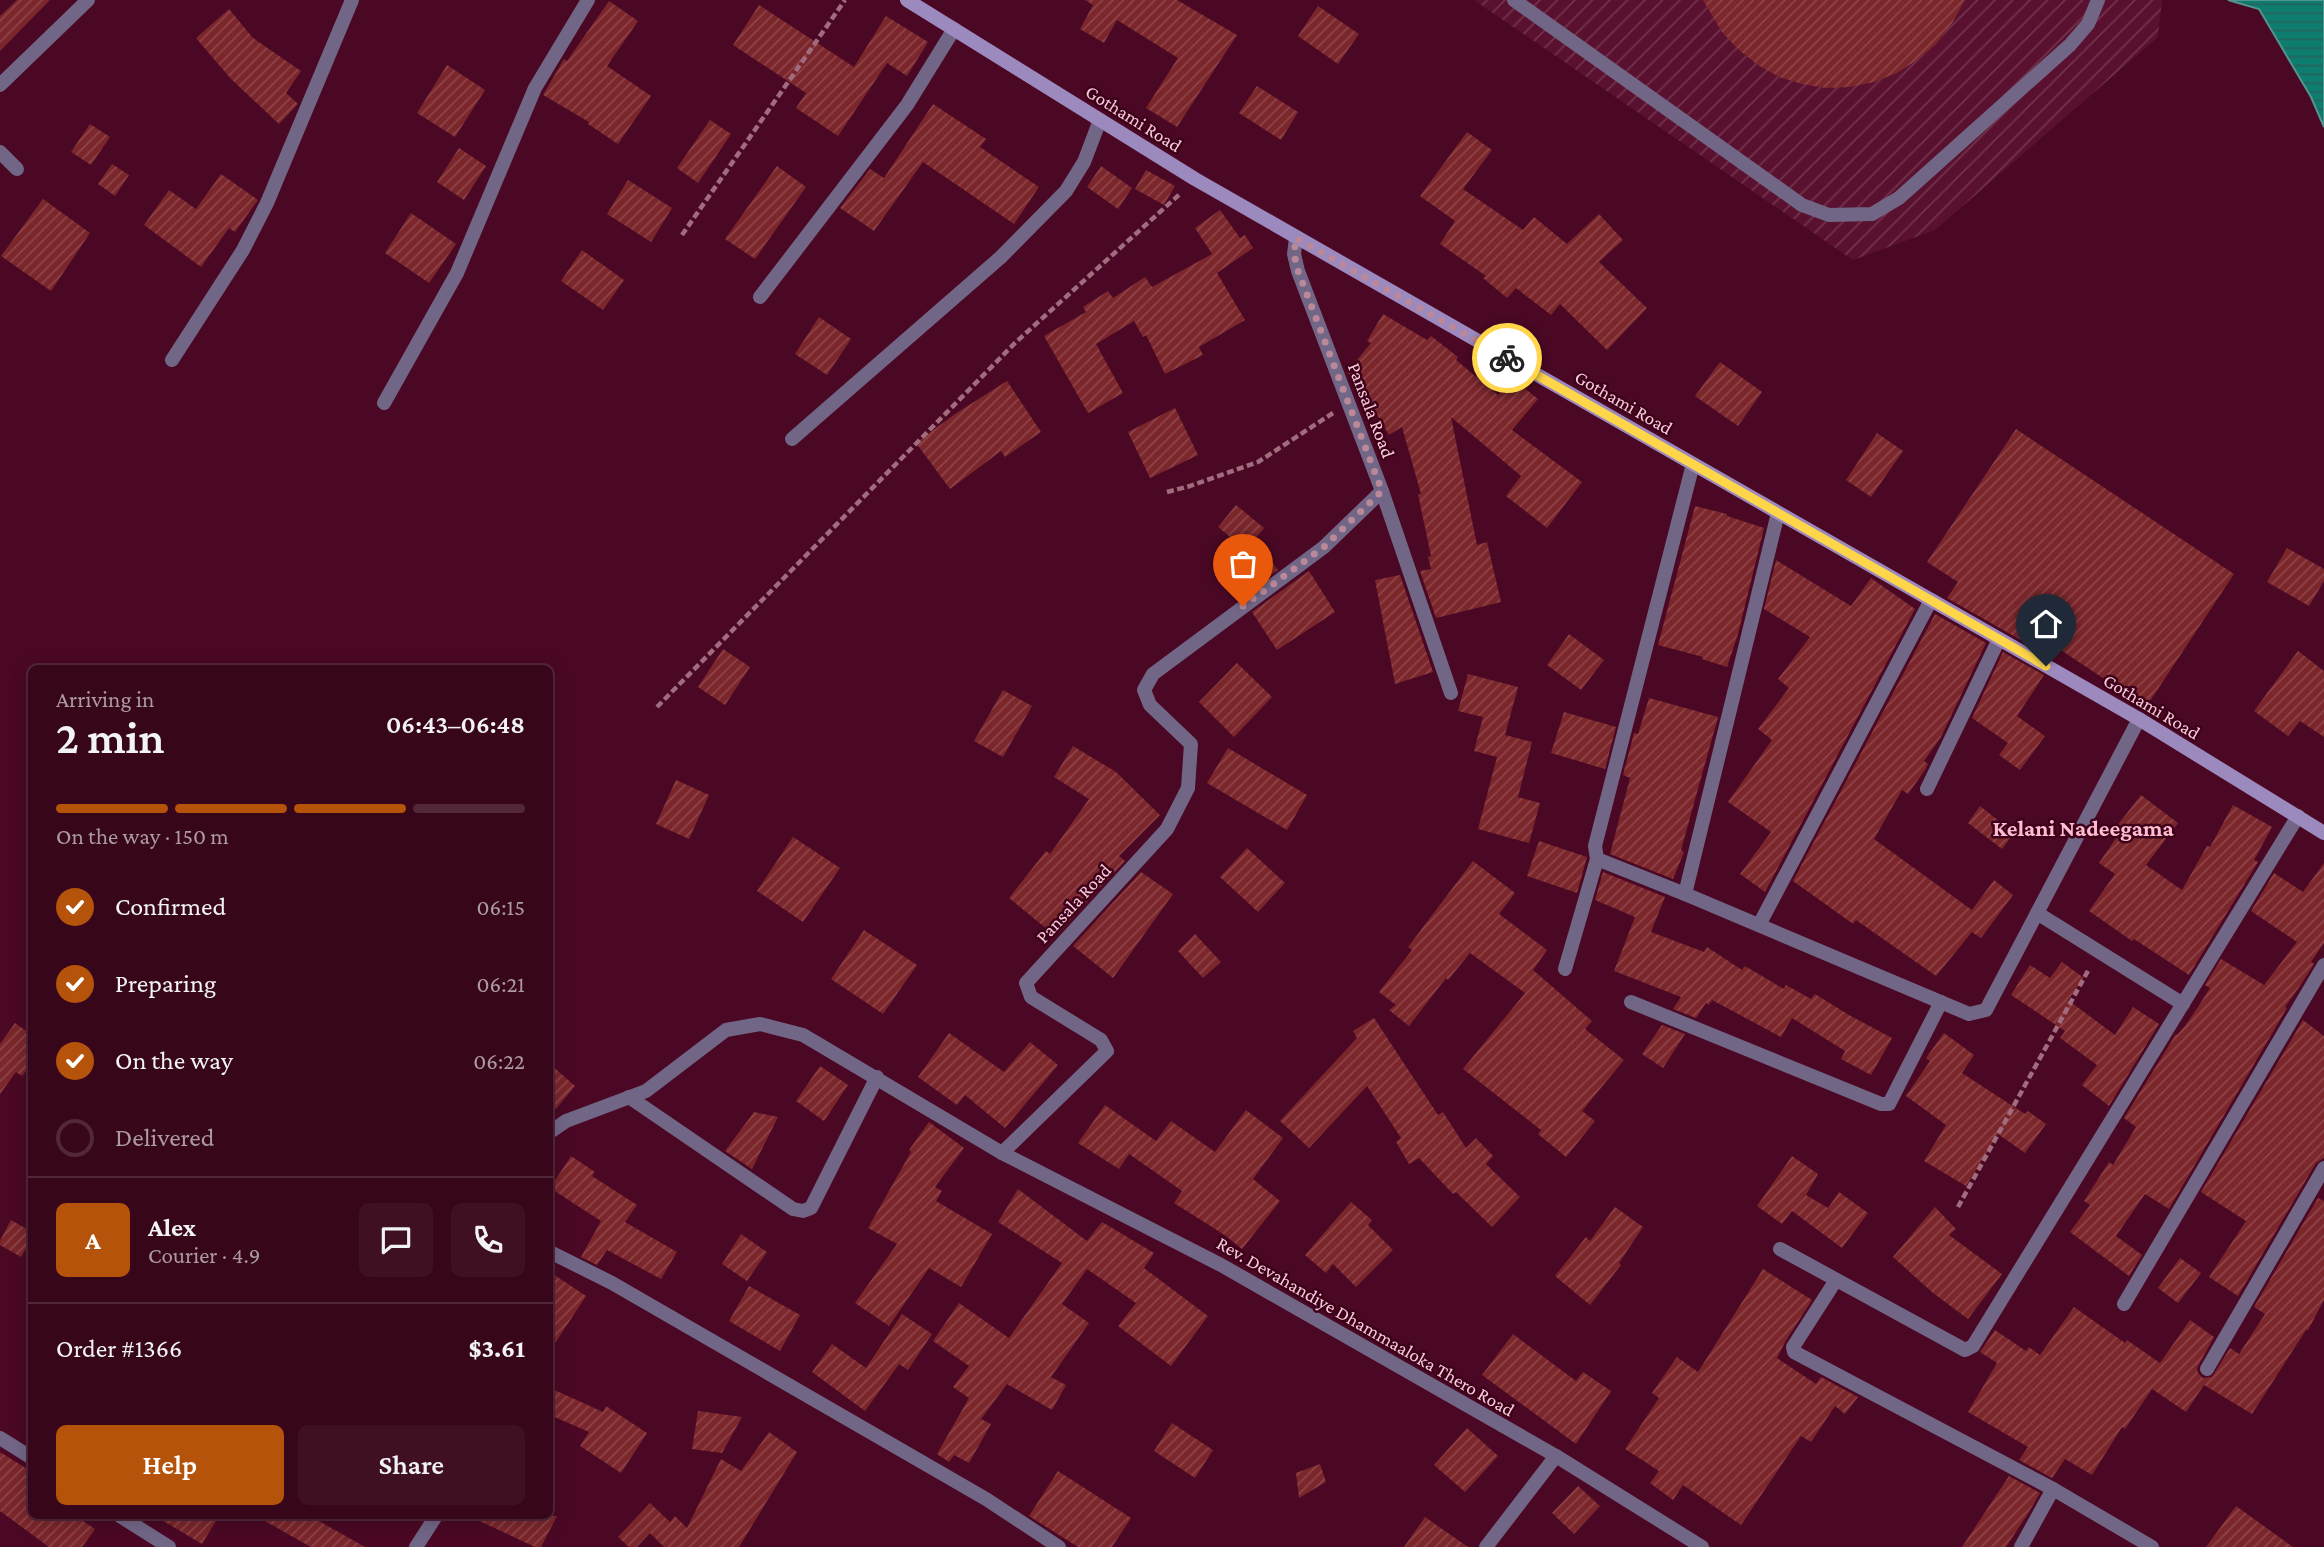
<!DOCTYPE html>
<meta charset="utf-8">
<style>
body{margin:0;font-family:"Crimson Pro",serif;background:#3f0f24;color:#f1f3f6;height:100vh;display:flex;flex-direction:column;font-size:26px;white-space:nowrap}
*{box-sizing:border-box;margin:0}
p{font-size:23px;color:#ab99a3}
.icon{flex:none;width:38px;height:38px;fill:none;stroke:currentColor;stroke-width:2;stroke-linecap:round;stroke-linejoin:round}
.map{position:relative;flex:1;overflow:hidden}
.panel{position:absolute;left:28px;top:665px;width:525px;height:854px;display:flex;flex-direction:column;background:#38061b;border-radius:10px;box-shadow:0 4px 18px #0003,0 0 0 2px #52273a}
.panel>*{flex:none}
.pin{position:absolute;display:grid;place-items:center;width:60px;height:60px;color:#fff;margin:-72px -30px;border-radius:50% 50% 50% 0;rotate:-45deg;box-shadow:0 0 7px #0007}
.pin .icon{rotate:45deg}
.courier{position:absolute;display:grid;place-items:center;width:70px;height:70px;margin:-35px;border:5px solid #ffd54a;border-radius:50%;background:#fff;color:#222;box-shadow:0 2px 9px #0007}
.headline em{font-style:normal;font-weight:600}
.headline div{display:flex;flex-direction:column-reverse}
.headline{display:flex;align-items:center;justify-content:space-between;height:119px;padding:0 28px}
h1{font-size:46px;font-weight:600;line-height:52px}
.bar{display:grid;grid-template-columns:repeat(4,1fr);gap:10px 7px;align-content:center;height:84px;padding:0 28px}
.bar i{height:9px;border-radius:5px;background:#52273a}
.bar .active{background:#b45309}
.bar p{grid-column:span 4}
.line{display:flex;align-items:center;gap:18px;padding:0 28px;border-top:2px solid #52273a}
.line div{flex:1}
.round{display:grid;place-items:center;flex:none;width:74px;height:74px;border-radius:10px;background:#3f0f24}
ol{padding:0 28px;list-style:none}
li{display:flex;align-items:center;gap:21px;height:77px}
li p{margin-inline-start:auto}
li .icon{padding:7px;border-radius:50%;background:#b45309;color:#fff;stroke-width:4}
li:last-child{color:#ab99a3}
li i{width:38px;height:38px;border:4px solid #52273a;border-radius:50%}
.cta{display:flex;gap:14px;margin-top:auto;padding:14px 28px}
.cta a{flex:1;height:80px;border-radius:10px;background:#b45309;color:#fff;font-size:28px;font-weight:600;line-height:80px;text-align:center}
.cta a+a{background:#3f0f24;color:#f1f3f6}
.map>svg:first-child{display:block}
.industrial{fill:url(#industrial-furrows)}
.water{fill:url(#water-rules);stroke:#52958e;stroke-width:2}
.building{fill:url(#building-hatch)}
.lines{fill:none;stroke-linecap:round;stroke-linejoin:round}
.path{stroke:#a26c7f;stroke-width:4.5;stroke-dasharray:7 3.5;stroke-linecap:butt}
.lane{stroke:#726687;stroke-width:14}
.street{stroke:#726687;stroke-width:14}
.secondary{stroke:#9c89be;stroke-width:14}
.done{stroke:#ba8899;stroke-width:7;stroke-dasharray:0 12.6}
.route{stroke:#ffd54a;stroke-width:9}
.labels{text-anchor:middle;stroke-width:5;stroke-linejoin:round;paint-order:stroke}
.street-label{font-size:19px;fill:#f7cdd8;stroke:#3e001b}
.quarter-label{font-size:23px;font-weight:bold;fill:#ffbdcf;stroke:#3e001b}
</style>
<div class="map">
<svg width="2324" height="1547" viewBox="0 0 2324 1547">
<defs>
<pattern id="industrial-furrows" width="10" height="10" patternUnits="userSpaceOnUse" patternTransform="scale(1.75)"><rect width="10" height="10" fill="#59112f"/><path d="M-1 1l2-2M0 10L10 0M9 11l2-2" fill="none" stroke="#72324c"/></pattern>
<pattern id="water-rules" width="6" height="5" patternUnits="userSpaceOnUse" patternTransform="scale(1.75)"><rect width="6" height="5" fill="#0c7d6f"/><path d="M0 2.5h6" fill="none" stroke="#25645d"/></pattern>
<pattern id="building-hatch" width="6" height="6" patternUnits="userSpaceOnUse" patternTransform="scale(1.75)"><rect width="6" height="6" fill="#7a262b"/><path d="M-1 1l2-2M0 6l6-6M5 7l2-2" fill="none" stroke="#8e4449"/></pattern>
</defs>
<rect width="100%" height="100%" fill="#4a0824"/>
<polygon class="industrial" points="1474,0 2162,0 2158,37 1935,230 1853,260"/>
<polygon class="water" points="2228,0 2324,0 2324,127 2311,97 2259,9"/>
<g class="building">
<polygon points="17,0 50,0 0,51 0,16"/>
<polygon points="1085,0 1177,0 1237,35 1177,127 1146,108 1178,58 1117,20 1104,43 1080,29 1093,5"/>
<polygon points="1703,0 1965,0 1951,25 1936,44 1917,60 1897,73 1874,82 1850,87 1826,88 1802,84 1779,77 1758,65 1739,50 1722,32"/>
<polygon points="609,1 638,21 607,66 651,96 618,144 588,124 589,122 543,95 564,59 567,61"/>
<polygon points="759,5 854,67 886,16 928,42 907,76 887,63 838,136 796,108 806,93 733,45"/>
<polygon points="1318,6 1359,34 1338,64 1298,36"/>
<polygon points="229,9 253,38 301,71 286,93 298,104 279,124 231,79 196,38"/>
<polygon points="447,65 485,90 455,137 417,113"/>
<polygon points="1257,86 1298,112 1281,140 1239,113"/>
<polygon points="933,104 986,139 980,147 1039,187 1014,224 923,162 874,231 840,208 870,169 884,178"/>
<polygon points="710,120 731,134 698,183 677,168"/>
<polygon points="90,124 110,137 91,165 71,152"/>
<polygon points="1467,132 1492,150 1463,189 1523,230 1534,217 1567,244 1599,214 1623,240 1599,262 1647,308 1607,350 1560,304 1551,315 1516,288 1507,298 1483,278 1486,276 1440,244 1455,221 1420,196"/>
<polygon points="459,148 486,166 464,200 437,182"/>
<polygon points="112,164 129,175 115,196 98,184"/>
<polygon points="777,166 806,187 755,259 725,239"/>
<polygon points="1101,166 1132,188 1118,209 1087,187"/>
<polygon points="1146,170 1175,186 1164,205 1135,189"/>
<polygon points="221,174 258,200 235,232 229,228 201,267 144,225 169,190 196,209"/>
<polygon points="628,180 672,208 651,242 607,214"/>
<polygon points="43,199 90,233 51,291 1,256"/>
<polygon points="1220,210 1240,238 1245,235 1253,248 1217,273 1245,320 1199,347 1203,355 1165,374 1146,335 1143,337 1134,321 1096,344 1123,393 1088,413 1044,336 1086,312 1083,307 1108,291 1113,298 1145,277 1152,287 1212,254 1195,228"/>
<polygon points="411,213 456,244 429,283 385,253"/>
<polygon points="582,250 624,280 603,310 561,281"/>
<polygon points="1383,314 1427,340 1431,336 1458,357 1456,360 1498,395 1512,378 1538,399 1512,430 1582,482 1547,528 1506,496 1521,476 1451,417 1477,545 1487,542 1501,602 1436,618 1420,571 1431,569 1428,557 1431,556 1418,494 1421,494 1402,427 1389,435 1359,384 1347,372 1371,343 1367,341"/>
<polygon points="819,317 851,339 827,375 795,354"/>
<polygon points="1720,362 1762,392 1738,426 1695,396"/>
<polygon points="1007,381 1041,432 1005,457 1001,451 950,489 916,443 955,414"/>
<polygon points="1175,408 1198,455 1150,478 1128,432"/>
<polygon points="2016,429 2234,574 2146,707 2061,650 2054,659 1947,598 1958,582 1927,562"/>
<polygon points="1877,433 1903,451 1871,497 1846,480"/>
<polygon points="1236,505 1264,528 1246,550 1218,527"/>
<polygon points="1695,506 1727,514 1727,516 1764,528 1738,634 1727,667 1702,659 1703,657 1658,645"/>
<polygon points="1260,547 1278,570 1242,596 1238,592 1235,594 1221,576"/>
<polygon points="2287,548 2324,569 2324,581 2309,606 2267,582"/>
<polygon points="1776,560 1851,606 1871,578 1915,609 1765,892 1740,874 1771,832 1728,802 1772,740 1758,729 1789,688 1778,679 1810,637 1764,609"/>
<polygon points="1309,571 1335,612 1277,650 1252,612"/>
<polygon points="1400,575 1433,672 1395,684 1375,580"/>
<polygon points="1935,614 1986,643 1941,737 1924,761 1928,764 1925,770 1908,794 1902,790 1874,839 1972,910 1994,880 2013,895 1981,938 1972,932 1936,976 1856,920 1853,924 1793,881"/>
<polygon points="1569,634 1604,660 1581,690 1547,665"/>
<polygon points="723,649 750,667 725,705 698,687"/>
<polygon points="2298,651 2324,671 2324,737 2300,721 2288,736 2254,711"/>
<polygon points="2003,652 2044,675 2017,716 2045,736 2020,770 1999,755 2008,743 1972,718"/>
<polygon points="1237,663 1272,697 1234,737 1199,702"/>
<polygon points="1468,674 1518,687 1505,735 1532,742 1518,797 1540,803 1529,843 1478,829 1497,757 1474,751 1483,717 1458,711"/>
<polygon points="1003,690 1032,706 1003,757 974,741"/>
<polygon points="1649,698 1718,717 1681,850 1684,852 1673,879 1610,854 1630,778 1623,775 1634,733 1638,734"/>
<polygon points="1564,712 1616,727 1605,769 1551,753"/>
<polygon points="1073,746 1116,772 1160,815 1119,856 1125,861 1058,933 1056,931 1053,934 1009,898 1046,851 1050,854 1089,799 1054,777"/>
<polygon points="1228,748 1307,795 1287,830 1207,783"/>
<polygon points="676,780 709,795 689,839 656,824"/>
<polygon points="2141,795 2178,823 2146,865 2182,890 2207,846 2210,847 2233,805 2272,827 2254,860 2258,862 2189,975 2134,939 2132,941 2089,911 2115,874 2099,863 2118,835 2113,831"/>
<polygon points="1980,806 2014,833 2002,849 1968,823"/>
<polygon points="793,837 840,868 803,922 757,891"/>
<polygon points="1539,841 1587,857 1577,893 1527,876"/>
<polygon points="1247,848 1285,883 1258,912 1220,877"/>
<polygon points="1473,861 1515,893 1499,914 1547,950 1533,970 1592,1021 1585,1029 1624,1060 1582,1111 1595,1121 1566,1157 1538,1134 1541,1130 1463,1069 1525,993 1470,953 1448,980 1446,978 1409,1026 1389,1010 1396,1005 1379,992 1412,950 1408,947"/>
<polygon points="2324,863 2324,943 2311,962 2314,964 2300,986 2285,1007 2287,1008 2169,1209 2145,1194 2116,1236 2142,1255 2129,1276 2070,1232 2090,1205 2084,1201 2109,1162 2113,1165 2136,1127 2124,1118 2176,1034 2177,1035 2185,1026 2198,1007 2210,988 2205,985 2221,959 2264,985 2297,942 2251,911 2274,873 2303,892"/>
<polygon points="1141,872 1173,894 1113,978 1073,946"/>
<polygon points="1603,872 1665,897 1651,932 1704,952 1707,947 1742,970 1745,966 1784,989 1786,985 1811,999 1815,994 1849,1015 1892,1038 1871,1075 1841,1059 1845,1051 1792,1018 1781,1037 1712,1000 1709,1005 1706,1003 1696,1018 1673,1009 1681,997 1614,971 1635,917 1595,900"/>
<polygon points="864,930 917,965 883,1014 831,979"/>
<polygon points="1195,934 1221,962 1203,978 1178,951"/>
<polygon points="2062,962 2084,978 2068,1000 2115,1035 2133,1007 2159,1024 2109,1106 2082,1085 2097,1065 2060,1038 2065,1031 2011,995 2030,965 2050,978"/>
<polygon points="1374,1018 1438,1115 1443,1112 1466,1148 1476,1138 1493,1156 1486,1164 1520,1197 1492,1227 1456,1192 1453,1194 1419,1158 1409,1164 1396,1142 1401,1138 1367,1086 1309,1148 1280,1121 1357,1038 1353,1031"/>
<polygon points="2303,1020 2324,1036 2324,1158 2316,1163 2238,1296 2209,1277 2246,1221 2201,1192"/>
<polygon points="15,1023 32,1035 32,1063 22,1076 16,1072 0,1094 0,1044"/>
<polygon points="1662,1025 1685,1034 1663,1068 1642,1054"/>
<polygon points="949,1033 1004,1072 1030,1042 1058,1065 1005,1128 965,1095 957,1105 918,1077"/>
<polygon points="1944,1033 1974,1055 1962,1073 2025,1114 2028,1111 2046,1124 2025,1153 1998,1134 1966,1186 1924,1161 1946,1125 1906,1096 1930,1061 1926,1058"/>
<polygon points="550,1064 575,1086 550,1116"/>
<polygon points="820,1066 848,1085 824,1121 796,1101"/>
<polygon points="1105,1105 1156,1141 1171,1121 1215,1152 1246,1110 1283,1138 1253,1179 1280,1201 1242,1249 1226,1236 1174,1203 1182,1191 1129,1154 1119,1169 1078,1143"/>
<polygon points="754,1112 778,1117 752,1169 725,1151"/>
<polygon points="929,1122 964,1148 935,1187 942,1191 936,1201 992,1234 961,1287 929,1268 889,1326 855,1303 897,1244 868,1228 911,1152 909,1150"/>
<polygon points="571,1156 595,1172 592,1176 637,1205 625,1222 677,1252 661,1279 607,1250 597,1265 581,1257 601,1221 550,1188"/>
<polygon points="1792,1156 1818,1174 1806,1195 1828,1208 1839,1192 1868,1213 1842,1248 1792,1211 1782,1224 1757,1206"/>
<polygon points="1018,1189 1087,1241 1102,1222 1154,1253 1144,1268 1208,1316 1171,1366 1118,1326 1136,1303 1087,1269 1062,1304 1089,1323 1051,1377 1066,1385 1052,1410 1007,1384 981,1419 991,1424 969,1463 954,1455 949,1462 937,1454 969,1398 953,1387 969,1366 933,1341 959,1303 1009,1338 1062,1263 998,1222"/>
<polygon points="2318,1198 2324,1201 2324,1300 2308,1330 2306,1330 2252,1414 2204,1385 2186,1412 2152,1389 2125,1429 2122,1427 2092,1475 2065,1459 2052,1478 2019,1460 2028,1447 1968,1412 1997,1363 1980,1352 1995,1330 2026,1351 2029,1347 2040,1355 2074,1307 2125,1343 2127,1340 2160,1363 2190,1320 2214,1337 2197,1368 2198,1373 2203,1378 2212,1377 2230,1348 2239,1354 2265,1314 2254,1307"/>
<polygon points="1351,1202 1372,1220 1368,1225 1393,1250 1356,1287 1333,1264 1326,1273 1305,1255"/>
<polygon points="1615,1207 1643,1227 1619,1263 1621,1265 1590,1305 1555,1276 1586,1237 1590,1241"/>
<polygon points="1935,1207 1956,1229 1949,1235 2002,1274 1968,1319 1933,1293 1893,1257"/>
<polygon points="11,1220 32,1232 32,1238 21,1257 0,1245 0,1241"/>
<polygon points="741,1234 767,1252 747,1281 722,1264"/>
<polygon points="2180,1258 2201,1273 2178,1303 2158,1288"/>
<polygon points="1763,1269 1812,1300 1785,1342 1777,1358 1816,1384 1821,1377 1858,1397 1845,1414 1835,1406 1811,1442 1801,1436 1741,1525 1683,1485 1673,1500 1650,1483 1659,1471 1625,1449 1659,1398 1652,1393 1677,1357 1698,1372"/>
<polygon points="550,1272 586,1296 550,1351"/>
<polygon points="749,1286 800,1315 780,1351 729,1321"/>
<polygon points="902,1314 932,1334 908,1370 899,1364 865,1411 812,1372 832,1344 866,1368"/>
<polygon points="1513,1334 1576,1381 1583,1372 1611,1391 1576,1444 1482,1375"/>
<polygon points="550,1388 603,1412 606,1406 647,1433 621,1473 580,1446 589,1432 550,1415"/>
<polygon points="698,1411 742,1417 722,1453 692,1449"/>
<polygon points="1172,1423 1213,1450 1195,1478 1154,1451"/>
<polygon points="1467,1428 1498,1456 1465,1492 1434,1465"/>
<polygon points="769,1432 797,1452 739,1547 664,1547 650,1533 637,1547 629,1547 618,1537 650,1503 670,1522 675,1516 687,1528 721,1459 741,1471"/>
<polygon points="0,1452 32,1472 32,1516 75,1516 95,1529 82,1547 49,1547 0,1511"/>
<polygon points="1320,1464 1326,1482 1299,1498 1296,1473"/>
<polygon points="1058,1471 1131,1518 1112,1547 1078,1547 1029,1516"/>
<polygon points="2009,1476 2040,1493 2029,1512 2006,1547 1962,1547"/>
<polygon points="1578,1486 1600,1506 1574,1534 1552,1513"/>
<polygon points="2236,1506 2293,1547 2206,1547"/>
<polygon points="155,1516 219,1516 202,1544"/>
<polygon points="256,1516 310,1516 365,1547 311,1547"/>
<polygon points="469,1516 557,1516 541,1547 535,1547"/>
<polygon points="1425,1517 1468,1547 1404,1547"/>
</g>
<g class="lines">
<g class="path">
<polyline points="682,235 845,0"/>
<polyline points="1167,492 1190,486 1258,462 1333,413"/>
<polyline points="657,707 1016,342 1181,193"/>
<polyline points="1958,1207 2089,969"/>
</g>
<polyline class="lane" points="1514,0 1802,205 1829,215 1872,214 1899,198 2070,45 2088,24 2098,0"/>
<g class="street">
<polyline points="0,85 88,0"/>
<polyline points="0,152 17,169"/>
<polyline points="760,297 907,105 954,29"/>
<polyline points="172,360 243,250 267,203 352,0"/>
<polyline points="384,403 457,273 535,88 588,0"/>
<polyline points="792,439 1001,257 1066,191 1084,162 1100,120"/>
<polyline points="1693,464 1595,846 1597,859 1685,894 1969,1014 1986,1010 2139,719"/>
<polyline points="1382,491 1451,693"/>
<polyline points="1927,789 1999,639"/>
<polyline points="1685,894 1778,513"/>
<polyline points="2037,913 2183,1004"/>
<polyline points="1759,925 1931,600"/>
<polyline points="1565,969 1597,859"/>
<polyline points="1631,1002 1881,1104 1889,1104 1941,1002"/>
<polyline points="629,1097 793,1209 803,1211 811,1208 877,1077"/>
<polyline points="550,1132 566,1121 646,1091 726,1030 760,1024 803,1035 1002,1153 1221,1265 1556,1456 1702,1547"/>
<polyline points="1002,1153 1107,1051 1101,1040 1031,997 1026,983 1167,829 1188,788 1191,744 1150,705 1144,690 1153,674 1324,547 1382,491 1298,271 1294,254 1296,238"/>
<polyline points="1780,1249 1965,1350 1973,1346 2298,816"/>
<polyline points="550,1252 612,1283 986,1499 1059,1547"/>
<polyline points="1836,1280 1793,1347 1794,1352 2053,1489 2152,1547"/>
<polyline points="2124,1304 2324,965"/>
<polyline points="2207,1369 2324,1168"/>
<polyline points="0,1438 32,1458"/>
<polyline points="120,1516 169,1547"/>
<polyline points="416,1547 436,1516"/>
<polyline points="1486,1547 1556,1456"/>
<polyline points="2021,1547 2053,1489"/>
</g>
<polyline class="secondary" points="907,0 1195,179 2139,719 2324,833"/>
</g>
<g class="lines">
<polyline class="done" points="1243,606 1324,547 1382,491 1298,271 1294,254 1296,238 1507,358"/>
<polyline class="route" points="1507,358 2046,666"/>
</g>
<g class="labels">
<g class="street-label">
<text transform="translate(1134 118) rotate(32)" y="7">Gothami Road</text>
<text transform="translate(1624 402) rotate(30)" y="7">Gothami Road</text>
<text transform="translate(1372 410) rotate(69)" y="7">Pansala Road</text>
<text transform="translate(2152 706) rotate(31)" y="7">Gothami Road</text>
<text transform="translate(1073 903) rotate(-47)" y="7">Pansala Road</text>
<text transform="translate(1366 1326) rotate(30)" y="7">Rev. Devahandiye Dhammaaloka Thero Road</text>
</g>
<g class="quarter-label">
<text x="2083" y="836">Kelani Nadeegama</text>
</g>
</g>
</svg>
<div class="pin" style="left:1243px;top:606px;background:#ea580c"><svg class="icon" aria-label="bag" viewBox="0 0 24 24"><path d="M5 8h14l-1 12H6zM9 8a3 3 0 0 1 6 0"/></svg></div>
<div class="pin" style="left:2046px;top:666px;background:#1f2937"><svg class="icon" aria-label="home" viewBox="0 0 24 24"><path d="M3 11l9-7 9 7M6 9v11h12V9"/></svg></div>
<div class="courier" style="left:1507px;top:358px"><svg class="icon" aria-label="bike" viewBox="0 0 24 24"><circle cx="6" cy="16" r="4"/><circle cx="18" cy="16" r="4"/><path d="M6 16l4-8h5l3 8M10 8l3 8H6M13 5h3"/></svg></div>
<section class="panel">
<div class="headline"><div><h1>2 min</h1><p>Arriving in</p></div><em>06:43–06:48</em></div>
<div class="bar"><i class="active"></i><i class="active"></i><i class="active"></i><i></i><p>On the way · 150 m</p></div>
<ol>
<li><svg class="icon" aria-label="check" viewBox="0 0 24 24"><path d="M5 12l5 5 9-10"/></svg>Confirmed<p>06:15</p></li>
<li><svg class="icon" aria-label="check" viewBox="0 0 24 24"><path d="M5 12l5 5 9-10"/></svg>Preparing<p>06:21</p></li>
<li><svg class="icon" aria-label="check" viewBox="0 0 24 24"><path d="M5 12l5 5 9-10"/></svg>On the way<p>06:22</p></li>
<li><i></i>Delivered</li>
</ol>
<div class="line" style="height:126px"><b class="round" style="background:#b45309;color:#fff">A</b><div><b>Alex</b><p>Courier · 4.9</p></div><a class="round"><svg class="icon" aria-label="chat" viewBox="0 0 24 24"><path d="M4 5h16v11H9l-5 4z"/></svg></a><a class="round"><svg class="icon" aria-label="phone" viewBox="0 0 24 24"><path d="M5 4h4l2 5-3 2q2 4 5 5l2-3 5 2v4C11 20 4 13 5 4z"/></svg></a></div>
<div class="line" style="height:91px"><div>Order #1366</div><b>$3.61</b></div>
<div class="cta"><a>Help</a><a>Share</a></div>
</section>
</div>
